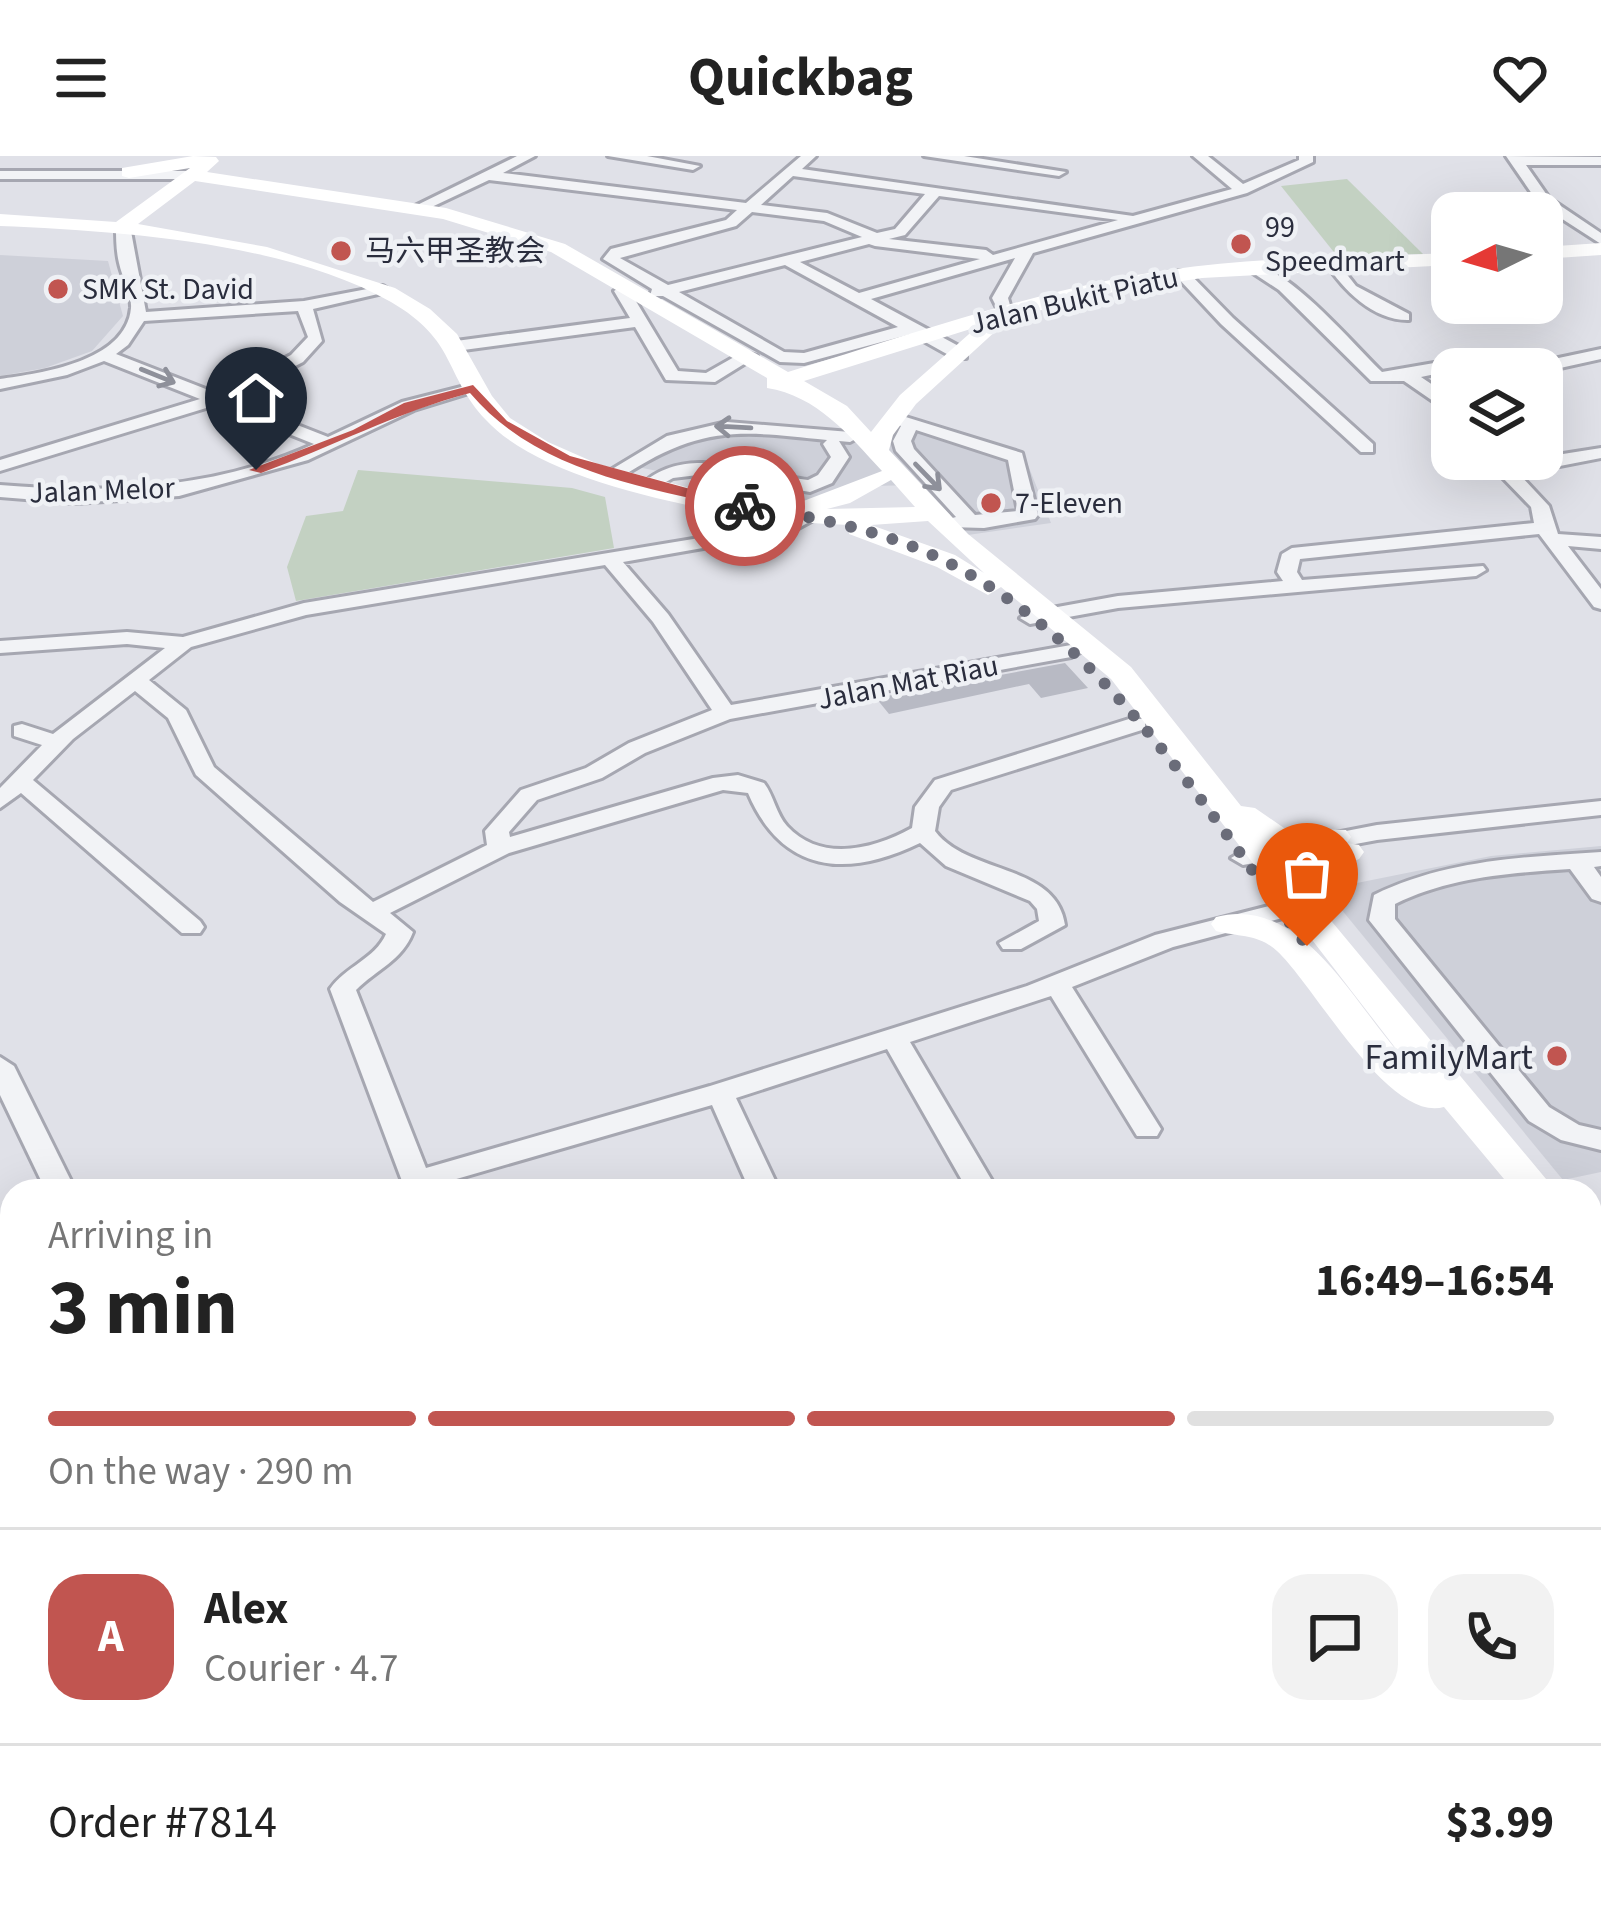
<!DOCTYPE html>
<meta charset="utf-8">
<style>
body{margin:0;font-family:"Source Sans 3","Noto Sans SC",sans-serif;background:#f2f2f2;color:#222;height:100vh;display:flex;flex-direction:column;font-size:45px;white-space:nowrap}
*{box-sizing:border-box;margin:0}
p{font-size:39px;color:#767676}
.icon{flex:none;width:66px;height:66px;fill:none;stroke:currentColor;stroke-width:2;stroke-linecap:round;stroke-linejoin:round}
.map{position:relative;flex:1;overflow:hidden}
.sheet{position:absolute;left:0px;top:1023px;width:1602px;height:744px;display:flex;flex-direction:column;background:#fff;border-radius:36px 36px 0 0;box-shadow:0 12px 48px #0002}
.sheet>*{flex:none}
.needle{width:78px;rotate:265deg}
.buttons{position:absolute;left:1431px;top:36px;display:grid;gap:24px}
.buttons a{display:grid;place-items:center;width:132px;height:132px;border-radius:24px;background:#fff;box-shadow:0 12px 48px #0002;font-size:60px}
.pin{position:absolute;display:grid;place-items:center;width:102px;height:102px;color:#fff;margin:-123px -51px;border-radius:50% 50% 50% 0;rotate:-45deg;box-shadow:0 0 12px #0007}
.pin .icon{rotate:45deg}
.courier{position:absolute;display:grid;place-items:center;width:120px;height:120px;margin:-60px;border:9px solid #c15550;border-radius:50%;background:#fff;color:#222;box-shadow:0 3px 15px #0007}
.headline em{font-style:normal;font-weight:700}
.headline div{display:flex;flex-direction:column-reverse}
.headline{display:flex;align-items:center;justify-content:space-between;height:204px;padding:0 48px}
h1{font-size:78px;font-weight:700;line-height:90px}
.bar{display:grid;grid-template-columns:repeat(4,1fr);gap:18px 12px;align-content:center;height:144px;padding:0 48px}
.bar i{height:15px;border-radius:9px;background:#e0e0e0}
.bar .current{background:#c15550}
.bar p{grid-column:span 4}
.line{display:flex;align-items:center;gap:30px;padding:0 48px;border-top:3px solid #e0e0e0}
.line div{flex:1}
.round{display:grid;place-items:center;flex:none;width:126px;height:126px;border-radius:36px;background:#f2f2f2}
header{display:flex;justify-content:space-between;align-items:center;height:156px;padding:0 48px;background:#fff;font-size:54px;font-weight:700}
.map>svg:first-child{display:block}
.built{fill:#ced0d9}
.green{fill:#c3d1c2}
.building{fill:#b8bac4}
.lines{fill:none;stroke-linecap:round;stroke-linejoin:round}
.minor-casing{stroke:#a6a7b1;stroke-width:6}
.minor{fill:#f2f3f6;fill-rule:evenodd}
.secondary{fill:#fff;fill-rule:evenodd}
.oneway{stroke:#8e909a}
.route{fill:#c15550}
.done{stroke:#6a6c79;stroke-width:12;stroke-dasharray:0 21.6}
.poi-dot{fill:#c15550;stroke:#eff1f5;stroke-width:4.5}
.labels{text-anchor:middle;stroke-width:9;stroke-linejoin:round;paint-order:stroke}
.far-poi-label{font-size:30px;fill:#2a2d3d;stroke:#eff1f5;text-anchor:start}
.far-street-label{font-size:30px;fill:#2a2d3d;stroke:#eff1f5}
.poi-label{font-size:36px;fill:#2a2d3d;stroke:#eff1f5;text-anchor:end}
</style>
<header><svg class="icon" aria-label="menu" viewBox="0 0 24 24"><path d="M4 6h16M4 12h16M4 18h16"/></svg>Quickbag<svg class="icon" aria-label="heart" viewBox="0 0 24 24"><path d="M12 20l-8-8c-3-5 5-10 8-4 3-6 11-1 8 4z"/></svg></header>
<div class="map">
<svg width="1601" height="1767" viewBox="0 0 1601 1767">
<rect width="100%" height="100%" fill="#e0e1e8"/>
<g class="built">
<polygon points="0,99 108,105 123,160 92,195 45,212 0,220"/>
<polygon points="914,261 1024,299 1051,367 968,379 922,329 869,330 824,348 617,307 652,287 720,265 892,281"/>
<polygon points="1601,690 1601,1016 1563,1024 1332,742 1342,730 1491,700"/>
</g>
<g class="green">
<polygon points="1347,23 1423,98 1337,100 1281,30"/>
<polygon points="358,314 572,332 605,341 614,392 296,445 287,411 306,360 343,355"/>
</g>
<polygon class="building" points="1065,507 1088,532 1041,542 1029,528 889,558 876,542"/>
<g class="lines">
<g class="minor-casing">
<g id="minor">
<path d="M 517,0 L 535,0 L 503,17 L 746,47 L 801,0 L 816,0 L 802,13 L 1133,60 L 1232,33 L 1193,0 L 1208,0 L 1243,28 L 1299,4 L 1299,0 L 1313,0 L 1313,6 L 1247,37 L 1033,97 L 1008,142 L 1013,160 L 1001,160 L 992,142 L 1015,102 L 871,143 L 966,194 L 966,202 L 954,202 L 911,178 L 804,207 L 780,206 L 663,140 L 650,140 L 652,133 L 603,103 L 611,93 L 726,64 L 737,54 L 489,24 L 421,56 L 409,53 ZM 793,20 L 925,38 L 895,73 L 877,77 L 827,57 L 761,49 ZM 939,40 L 1118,64 L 993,99 L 986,94 L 889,83 L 905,79 ZM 752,56 L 824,65 L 862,81 L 668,129 L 620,102 L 736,70 ZM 869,88 L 875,90 L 980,103 L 859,137 L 800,106 ZM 785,109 L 898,171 L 804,197 L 784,196 L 679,136 Z"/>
<polygon points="608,0 647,0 700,10 693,14"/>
<polygon points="924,0 964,0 1066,16 1059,20"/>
<polygon points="1506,0 1601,1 1601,9 1526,9 1549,42 1601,77 1601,88 1539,48"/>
<polygon points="0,15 191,15 198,19 191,23 0,23"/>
<path d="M 123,66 L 130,70 L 146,156 L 304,145 L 383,130 L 391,135 L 313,153 L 322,185 L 303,206 L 231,243 L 328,281 L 402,246 L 473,228 L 482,233 L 414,254 L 308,304 L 179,340 L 75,347 L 0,341 L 0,329 C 106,338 216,333 314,288 L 216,249 L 0,315 L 0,304 L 200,243 L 104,205 L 67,219 L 0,233 L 0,223 C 41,217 126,206 131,152 C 132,137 122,122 119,107 C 116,95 116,82 116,70 ZM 298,155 L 308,181 L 291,199 L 216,237 L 116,198 L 128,189 L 144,165 Z"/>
<path d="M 1334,102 L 1356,130 L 1409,158 L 1409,164 C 1374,165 1343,134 1326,107 Z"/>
<path d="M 1250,109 C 1285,107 1355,190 1382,216 L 1469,201 L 1535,207 L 1601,193 L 1601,203 L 1542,216 L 1469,211 L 1421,221 L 1452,242 L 1452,255 L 1446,254 L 1404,225 L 1371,225 L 1279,134 L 1250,115 Z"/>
<polygon points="1177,115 1187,115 1233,162 1373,288 1373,296 1361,296 1221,168 1177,121"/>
<polygon points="622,130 628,132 678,215 706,217 743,196 757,200 715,226 666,224 635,171 456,195 448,190 456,185 630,162 614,135"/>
<path d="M 896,258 L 1022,297 L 1038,359 L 1035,363 L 984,372 L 949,371 L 949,363 L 956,361 L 896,295 L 893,285 L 901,270 L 887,263 ZM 916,274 L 1008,304 L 1018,355 L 975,359 L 914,293 L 911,285 Z"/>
<path d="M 727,266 L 850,276 L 859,281 L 850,286 L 839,285 L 849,301 L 832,327 L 810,336 L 706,318 L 673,322 L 650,335 L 641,329 C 686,286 754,318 808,324 L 818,319 L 831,301 L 823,288 L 827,284 C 736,274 699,270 620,322 L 604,318 L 667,280 Z"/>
<polygon points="1601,292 1601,302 1519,318 1549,350 1558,378 1601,381 1601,393 1568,390 1601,433 1601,453 1594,451 1539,378 1300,403 1297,416 1302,424 1483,410 1486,414 1476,420 1118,452 1030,468 1020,462 1030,456 1118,440 1283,425 1277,416 1282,398 1292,392 1534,367 1531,351 1501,320 1501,312 1525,304"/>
<path d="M 806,354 L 813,356 L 813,364 L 789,377 L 623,406 L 668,458 L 731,549 L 1071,489 L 1082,495 L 1071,501 L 730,563 L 645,597 L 602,622 L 537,644 L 509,676 L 510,681 L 713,622 L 738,619 L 764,627 C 774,640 776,658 787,670 C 821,707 874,693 912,672 L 915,651 L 935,624 L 1129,563 L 1145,563 L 1145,573 L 951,634 L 939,651 L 935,675 C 968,719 1056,707 1065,769 L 1021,793 L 1003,793 L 999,787 L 1039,765 L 1037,753 L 1030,745 L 946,710 L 920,687 C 846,723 782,717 748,637 L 723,634 L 509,697 L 390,757 L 413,776 C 402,805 377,813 356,834 L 426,1012 L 710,930 L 1027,830 L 1155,779 L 1300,742 L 1309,745 L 1312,750 L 1309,755 L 1173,791 L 1072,831 L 1161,973 L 1157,980 L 1137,980 L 1051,840 L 910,886 L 998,1035 L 968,1035 L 887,893 L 736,942 L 780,1035 L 750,1035 L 712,949 L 415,1035 L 402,1025 L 330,833 C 346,810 375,803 386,778 L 340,746 L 196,619 L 168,562 L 135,535 L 73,583 L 33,624 L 200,765 L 204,771 L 200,777 L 182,777 L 21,637 L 0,652 L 0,632 L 42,589 L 14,580 L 14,570 L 22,568 L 53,578 L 165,492 L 127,488 L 0,497 L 0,485 L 127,476 L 183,481 L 304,447 L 760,372 ZM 605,409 L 653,466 L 712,554 L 629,587 L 586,612 L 521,634 L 485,675 L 487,689 L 373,746 L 214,611 L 186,554 L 149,524 L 191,491 L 306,459 Z"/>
<polygon points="1601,645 1601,659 1377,684 1243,709 1231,702 1243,695 1377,669"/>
<path d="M 1601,696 L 1601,710 L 1594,711 L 1601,721 L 1601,746 L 1592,743 L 1570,713 C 1510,717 1450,721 1395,748 L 1395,763 L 1549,951 L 1579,969 L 1601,974 L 1601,994 L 1561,984 L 1529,965 L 1369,764 L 1374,739 C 1445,704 1524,701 1601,696 Z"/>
<polygon points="0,901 14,910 76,1035 46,1035 0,939"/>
<polygon points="12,1200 12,1245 0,1250 0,1205"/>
<polygon points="12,1412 12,1442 0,1446 0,1416"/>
<polygon points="53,1755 93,1755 92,1767 52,1767"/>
</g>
</g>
<use href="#minor" class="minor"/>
<g class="secondary">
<path d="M 193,0 L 216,1 L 219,5 L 207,16 L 446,52 L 565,88 L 788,216 C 913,178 1038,133 1168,114 C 1262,100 1358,101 1452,97 L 1452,109 L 1202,122 L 1117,135 L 1010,162 L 916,248 L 893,279 L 889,294 L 968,378 L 1131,511 L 1241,650 L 1255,652 L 1284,672 L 1346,674 L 1351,681 L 1347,687 L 1359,689 L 1364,696 L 1359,703 L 1315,721 L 1314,730 L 1332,755 L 1328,761 L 1556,1035 L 1514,1035 L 1444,951 C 1388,967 1315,830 1277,795 C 1259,778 1239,781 1216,775 L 1211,768 L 1216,761 C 1301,739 1352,845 1400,898 L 1111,523 L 1001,431 L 988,439 L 937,411 L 849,378 L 848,369 C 757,367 549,334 486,264 C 443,218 458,185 391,146 C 286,86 119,75 0,70 L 0,58 L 116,66 L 190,12 L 129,22 L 122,20 L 122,12 ZM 195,25 L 443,63 L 551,96 L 767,222 L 767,232 C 817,240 848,278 882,315 L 793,349 L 709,337 L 598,308 L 548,286 L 510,262 L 492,240 L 457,178 L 430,153 L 395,132 L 267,91 L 138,68 ZM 977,171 L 900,239 L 871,276 L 847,250 L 804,225 ZM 891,324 L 915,351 L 827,353 L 850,347 ZM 928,365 L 984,417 L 955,399 L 871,369 ZM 1271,689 L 1333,691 L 1287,709 Z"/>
<polygon points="1601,87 1601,99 1542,103 1542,91"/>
<polygon points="1590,1118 1601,1122 1601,1164 1590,1160"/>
</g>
</g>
<defs><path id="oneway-shaft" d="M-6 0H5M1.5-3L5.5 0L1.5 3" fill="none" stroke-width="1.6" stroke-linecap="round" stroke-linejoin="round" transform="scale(3)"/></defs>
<g class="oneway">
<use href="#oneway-shaft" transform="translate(158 220) rotate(22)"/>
<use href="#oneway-shaft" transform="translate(733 271) rotate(-177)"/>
<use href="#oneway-shaft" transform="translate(928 321) rotate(46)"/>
</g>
<path class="route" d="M 473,229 L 507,265 L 570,300 L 752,350 L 745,354 C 647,332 538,317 470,237 C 398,256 331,291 261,317 L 249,314 L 353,274 L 404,247 Z"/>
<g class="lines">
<path class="done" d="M 745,350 C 814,361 884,374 947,406 C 1106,487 1205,652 1307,790"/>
</g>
<g class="poi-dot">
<circle cx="1241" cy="88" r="12"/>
<circle cx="341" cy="95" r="12"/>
<circle cx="58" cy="133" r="12"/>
<circle cx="991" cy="347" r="12"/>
<circle cx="1557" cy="900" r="12"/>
</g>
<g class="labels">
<g class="far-poi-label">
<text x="1265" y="81">99<tspan x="1265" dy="34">Speedmart</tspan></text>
<text x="365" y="105">马六甲圣教会</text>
<text x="82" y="143">SMK St. David</text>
<text x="1015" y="357">7-Eleven</text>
</g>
<g class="far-street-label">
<text transform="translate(1074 144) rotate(-13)" y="10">Jalan Bukit Piatu</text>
<text transform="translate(102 334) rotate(-2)" y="10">Jalan Melor</text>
<text transform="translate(908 526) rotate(-11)" y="10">Jalan Mat Riau</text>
</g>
<g class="poi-label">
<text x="1533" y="913">FamilyMart</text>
</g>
</g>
</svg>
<div class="buttons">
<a><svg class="needle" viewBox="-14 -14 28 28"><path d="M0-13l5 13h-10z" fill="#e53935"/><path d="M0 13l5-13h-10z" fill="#767676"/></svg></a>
<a><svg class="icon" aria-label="layers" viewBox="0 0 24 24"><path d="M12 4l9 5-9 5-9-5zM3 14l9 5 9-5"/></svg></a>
</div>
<div class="pin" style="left:1307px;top:790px;background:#ea580c"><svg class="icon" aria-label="bag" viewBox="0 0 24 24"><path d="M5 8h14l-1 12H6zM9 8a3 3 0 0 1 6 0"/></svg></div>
<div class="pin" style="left:256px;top:314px;background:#1f2937"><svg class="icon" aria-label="home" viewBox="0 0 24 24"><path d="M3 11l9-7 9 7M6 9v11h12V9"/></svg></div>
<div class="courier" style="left:745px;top:350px"><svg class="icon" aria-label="bike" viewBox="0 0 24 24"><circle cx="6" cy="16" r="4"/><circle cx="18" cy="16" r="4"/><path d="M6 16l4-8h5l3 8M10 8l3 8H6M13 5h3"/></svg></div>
<section class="sheet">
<div class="headline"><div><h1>3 min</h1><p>Arriving in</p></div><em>16:49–16:54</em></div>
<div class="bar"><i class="current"></i><i class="current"></i><i class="current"></i><i></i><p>On the way · 290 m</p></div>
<div class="line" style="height:216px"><b class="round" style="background:#c15550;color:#fff">A</b><div><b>Alex</b><p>Courier · 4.7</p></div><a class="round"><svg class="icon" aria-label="chat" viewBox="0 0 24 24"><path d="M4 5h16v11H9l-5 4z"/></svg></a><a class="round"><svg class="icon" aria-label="phone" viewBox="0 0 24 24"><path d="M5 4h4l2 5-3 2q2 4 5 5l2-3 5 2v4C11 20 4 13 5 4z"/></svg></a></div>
<div class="line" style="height:156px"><div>Order #7814</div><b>$3.99</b></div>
</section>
</div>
